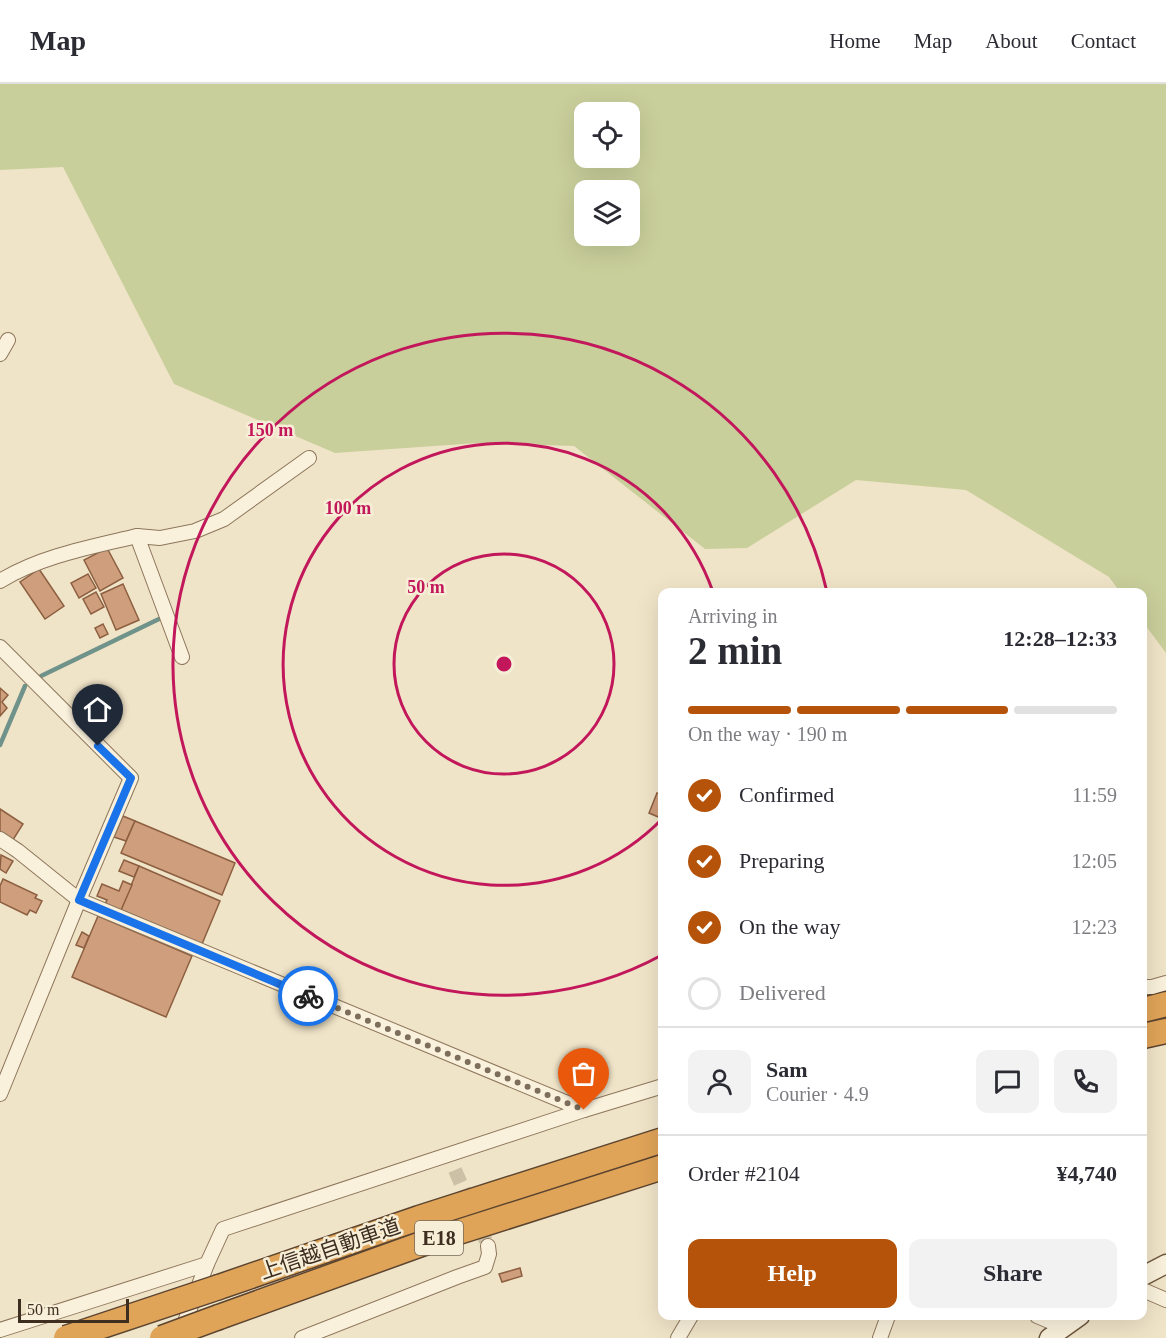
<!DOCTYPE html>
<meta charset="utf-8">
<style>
body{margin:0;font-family:"Times New Roman","Noto Sans JP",serif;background:#f2f2f3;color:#2b2b33;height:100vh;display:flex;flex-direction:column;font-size:22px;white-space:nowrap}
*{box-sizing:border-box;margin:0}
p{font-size:20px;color:#7c7c81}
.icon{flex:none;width:33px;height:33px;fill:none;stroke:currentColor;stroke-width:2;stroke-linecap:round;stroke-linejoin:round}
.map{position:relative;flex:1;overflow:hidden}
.side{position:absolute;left:658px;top:504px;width:489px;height:732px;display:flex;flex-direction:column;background:#fff;border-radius:12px;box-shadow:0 6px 24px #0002}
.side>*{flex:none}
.buttons{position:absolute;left:574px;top:18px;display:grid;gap:12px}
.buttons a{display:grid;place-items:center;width:66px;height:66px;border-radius:12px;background:#fff;box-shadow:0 6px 24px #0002;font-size:30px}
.scale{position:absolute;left:18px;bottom:15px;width:111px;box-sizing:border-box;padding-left:6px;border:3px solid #3d2e20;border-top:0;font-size:16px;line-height:21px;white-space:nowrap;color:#3d2e20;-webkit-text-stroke:4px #f7eed8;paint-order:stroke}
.pin{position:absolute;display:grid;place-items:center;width:51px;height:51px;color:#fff;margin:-62px -26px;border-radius:50% 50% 50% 0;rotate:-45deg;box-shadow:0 0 6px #0007}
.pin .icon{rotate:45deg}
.courier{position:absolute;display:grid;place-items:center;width:60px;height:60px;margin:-30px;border:4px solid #1a73e8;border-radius:50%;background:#fff;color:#222;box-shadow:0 2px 8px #0007}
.summary em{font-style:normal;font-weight:700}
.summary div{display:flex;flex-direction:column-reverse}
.summary{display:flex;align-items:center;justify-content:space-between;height:102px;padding:0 30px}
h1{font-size:39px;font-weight:700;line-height:45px}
.bar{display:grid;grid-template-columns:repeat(4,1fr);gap:9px 6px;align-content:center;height:72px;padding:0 30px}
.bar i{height:8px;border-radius:4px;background:#e1e1e2}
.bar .active{background:#b45309}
.bar p{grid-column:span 4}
.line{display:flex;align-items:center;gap:15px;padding:0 30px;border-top:2px solid #e1e1e2}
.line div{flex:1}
.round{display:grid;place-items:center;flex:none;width:63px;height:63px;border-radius:12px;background:#f2f2f3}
ol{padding:0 30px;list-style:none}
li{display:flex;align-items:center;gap:18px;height:66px}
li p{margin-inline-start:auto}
li .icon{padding:6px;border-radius:50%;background:#b45309;color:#fff;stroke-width:4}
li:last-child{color:#7c7c81}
li i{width:33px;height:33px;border:3px solid #e1e1e2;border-radius:50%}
.action{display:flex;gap:12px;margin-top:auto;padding:12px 30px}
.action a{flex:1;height:69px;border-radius:12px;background:#b45309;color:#fff;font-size:24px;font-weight:700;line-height:69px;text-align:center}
.action a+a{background:#f2f2f3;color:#2b2b33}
header{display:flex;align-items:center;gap:36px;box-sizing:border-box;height:84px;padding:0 30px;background:#fff;border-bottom:2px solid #e1e1e2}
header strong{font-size:28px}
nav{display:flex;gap:33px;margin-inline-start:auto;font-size:21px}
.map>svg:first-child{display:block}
.green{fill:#c9cf9b;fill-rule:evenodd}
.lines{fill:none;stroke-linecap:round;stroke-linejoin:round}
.stream{stroke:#6f938a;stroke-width:4.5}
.building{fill:#cf9f7d;stroke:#8d5f41;stroke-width:1.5}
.minor-tunnel{stroke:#ccc0a6;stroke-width:14;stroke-dasharray:14 7;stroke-linecap:butt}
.minor-casing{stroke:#8d765c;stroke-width:16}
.secondary-casing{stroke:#6f573f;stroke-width:21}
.motorway-casing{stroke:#5b4430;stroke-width:27}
.minor{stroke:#faf1dc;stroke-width:14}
.secondary{stroke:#faf1dc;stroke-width:18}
.motorway{stroke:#e0a458;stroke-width:24}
.motorway-bridge-casing{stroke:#5b4430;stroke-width:27;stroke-linecap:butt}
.motorway-bridge{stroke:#e0a458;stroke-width:24}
.done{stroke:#7c6e5b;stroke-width:6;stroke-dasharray:0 10.8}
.route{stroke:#1a73e8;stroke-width:8}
.ring{fill:none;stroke:#c2185b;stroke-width:3}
.labels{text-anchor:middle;stroke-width:5;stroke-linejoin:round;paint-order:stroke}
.shield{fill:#f7eed8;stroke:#756857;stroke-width:1.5}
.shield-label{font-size:20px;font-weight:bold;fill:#3d2e20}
.street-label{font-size:21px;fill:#3d2e20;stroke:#f7eed8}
.centre{fill:#c2185b;stroke:#f7eed8;stroke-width:3}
.ring-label{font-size:18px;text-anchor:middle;font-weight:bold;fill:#c2185b;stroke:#f7eed8;stroke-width:5;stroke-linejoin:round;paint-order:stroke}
</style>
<header>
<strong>Map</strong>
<nav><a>Home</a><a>Map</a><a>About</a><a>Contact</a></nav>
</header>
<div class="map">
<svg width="1166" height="1254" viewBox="0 0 1166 1254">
<rect width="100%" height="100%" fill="#f0e4c8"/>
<path class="green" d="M 0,0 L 1166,0 L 1166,569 L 1143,538 L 1143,508 L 1120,508 L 1109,493 L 966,406 L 856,396 L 747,464 L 705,465 L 574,362 L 477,359 L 335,369 L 174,300 L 63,83 L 0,86 ZM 585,28 L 630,28 L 630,74 L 585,74 ZM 585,106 L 630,106 L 630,152 L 585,152 Z"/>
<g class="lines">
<g class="stream">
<polyline points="41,592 159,535"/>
<polyline points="0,661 25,602"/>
</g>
</g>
<g class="building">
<polygon points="107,464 123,494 100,507 84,476"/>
<polygon points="39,485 64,522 45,535 20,498"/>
<polygon points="88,490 96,504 79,514 71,499"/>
<polygon points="123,500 139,536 116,546 101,510"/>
<polygon points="96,508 104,523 91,530 83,515"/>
<polygon points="103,540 108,550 100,554 95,544"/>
<polygon points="0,604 8,611 2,618 7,624 0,632"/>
<polygon points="657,709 663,711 663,735 649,729"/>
<polygon points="0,725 23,740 11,759 0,751"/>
<polygon points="123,732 135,737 126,757 114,753"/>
<polygon points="135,737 235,779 222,811 121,769"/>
<polygon points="1,771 13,777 6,789 0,785"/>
<polygon points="124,776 139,782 134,793 119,787"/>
<polygon points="139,782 220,817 202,860 121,826"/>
<polygon points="3,795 37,811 35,814 42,817 36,829 30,826 27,831 0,818 0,802"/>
<polygon points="123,797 132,801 121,826 105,820 107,816 97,812 102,800 119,807"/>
<polygon points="98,832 192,872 166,933 72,893"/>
<polygon points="82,848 89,852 84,864 76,861"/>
<polygon points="520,1184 522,1192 502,1198 499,1190"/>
</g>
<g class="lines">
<polyline class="minor-tunnel" points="455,1086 488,1162"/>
<g class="minor-casing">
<g id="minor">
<polyline points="0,270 8,256"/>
<polyline points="137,452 160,454 195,447 224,435 309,374"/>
<path d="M 0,497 C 41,472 91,463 137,452 L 182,573"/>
<polyline points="0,563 131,694 79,816 0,1010"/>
<polyline points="0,755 18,767 79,816 584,1026"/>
<polyline points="1143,903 1152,903 1166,899"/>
<polyline points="1143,1206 1166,1216"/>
<polyline points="1037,1232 1063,1243"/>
<polyline points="0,1246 207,1180"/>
<polyline points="181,1248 207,1180 223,1145 584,1026 663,1002"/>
<polyline points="302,1254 457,1193 485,1183 489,1170 488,1162"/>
<polyline points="678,1254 691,1232"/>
<polyline points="880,1254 888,1232"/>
</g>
</g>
<g class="secondary-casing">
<g id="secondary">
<polyline points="1143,1192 1166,1180"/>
<polyline points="1049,1254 1080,1232"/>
</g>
</g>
<g class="motorway-casing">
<g id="motorway">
<polyline points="1143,926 1166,920"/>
<polyline points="1143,952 1166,947"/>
<polyline points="219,1203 419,1134 663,1056"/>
<polyline points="219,1233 427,1158 663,1083"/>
</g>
</g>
<use href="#minor" class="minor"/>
<use href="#secondary" class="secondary"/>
<use href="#motorway" class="motorway"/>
<g class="motorway-bridge-casing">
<g id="motorway-bridge">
<polyline points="66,1254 219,1203"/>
<polyline points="162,1254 219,1233"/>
</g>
</g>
<use href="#motorway-bridge" class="motorway-bridge"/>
</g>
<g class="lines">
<polyline class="done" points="308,912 584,1026"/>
<polyline class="route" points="98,662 131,694 79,816 308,912"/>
</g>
<g class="ring">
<circle cx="504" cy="580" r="110"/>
<path d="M663 734A221 221 0 1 1 713 508"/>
<path d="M662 871A331 331 0 1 1 827 508"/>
</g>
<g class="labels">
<rect class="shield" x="415" y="1137" width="48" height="34" rx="4.5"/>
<g class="shield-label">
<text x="439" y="1161">E18</text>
</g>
<g class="street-label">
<text transform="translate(330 1165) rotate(-19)" y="7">上信越自動車道</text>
</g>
</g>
<circle cx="504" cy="580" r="9" class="centre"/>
<g class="ring-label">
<text x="270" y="352">150 m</text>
<text x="348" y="430">100 m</text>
<text x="426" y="509">50 m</text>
</g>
</svg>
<div class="buttons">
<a><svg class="icon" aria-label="locate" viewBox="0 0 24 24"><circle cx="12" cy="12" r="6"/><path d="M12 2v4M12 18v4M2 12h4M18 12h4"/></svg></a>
<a><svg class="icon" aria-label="layers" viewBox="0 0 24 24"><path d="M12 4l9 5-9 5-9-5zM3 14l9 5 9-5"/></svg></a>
</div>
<div class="scale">50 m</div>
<div class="pin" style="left:584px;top:1026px;background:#ea580c"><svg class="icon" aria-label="bag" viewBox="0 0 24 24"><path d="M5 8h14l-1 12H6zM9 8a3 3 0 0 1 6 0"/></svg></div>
<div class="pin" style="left:98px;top:662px;background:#1f2937"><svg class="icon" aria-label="home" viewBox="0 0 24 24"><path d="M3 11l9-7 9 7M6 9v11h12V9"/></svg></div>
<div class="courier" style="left:308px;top:912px"><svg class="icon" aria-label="bike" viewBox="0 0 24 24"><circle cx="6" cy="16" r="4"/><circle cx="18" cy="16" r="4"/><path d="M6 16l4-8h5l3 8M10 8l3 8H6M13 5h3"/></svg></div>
<section class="side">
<div class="summary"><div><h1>2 min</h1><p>Arriving in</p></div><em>12:28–12:33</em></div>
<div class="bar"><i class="active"></i><i class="active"></i><i class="active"></i><i></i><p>On the way · 190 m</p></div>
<ol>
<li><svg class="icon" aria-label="check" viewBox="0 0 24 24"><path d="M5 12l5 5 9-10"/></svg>Confirmed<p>11:59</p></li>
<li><svg class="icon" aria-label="check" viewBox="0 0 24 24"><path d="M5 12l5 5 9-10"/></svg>Preparing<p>12:05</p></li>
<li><svg class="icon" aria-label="check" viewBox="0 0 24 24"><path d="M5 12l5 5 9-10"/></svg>On the way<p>12:23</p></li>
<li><i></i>Delivered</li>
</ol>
<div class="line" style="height:108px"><a class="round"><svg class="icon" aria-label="person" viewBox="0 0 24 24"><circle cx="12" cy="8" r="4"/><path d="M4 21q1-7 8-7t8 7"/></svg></a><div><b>Sam</b><p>Courier · 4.9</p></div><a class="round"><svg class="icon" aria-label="chat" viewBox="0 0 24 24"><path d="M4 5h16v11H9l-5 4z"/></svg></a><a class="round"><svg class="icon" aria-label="phone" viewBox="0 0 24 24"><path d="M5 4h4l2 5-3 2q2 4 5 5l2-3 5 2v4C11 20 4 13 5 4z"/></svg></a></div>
<div class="line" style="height:78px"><div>Order #2104</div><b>¥4,740</b></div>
<div class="action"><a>Help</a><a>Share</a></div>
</section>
</div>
